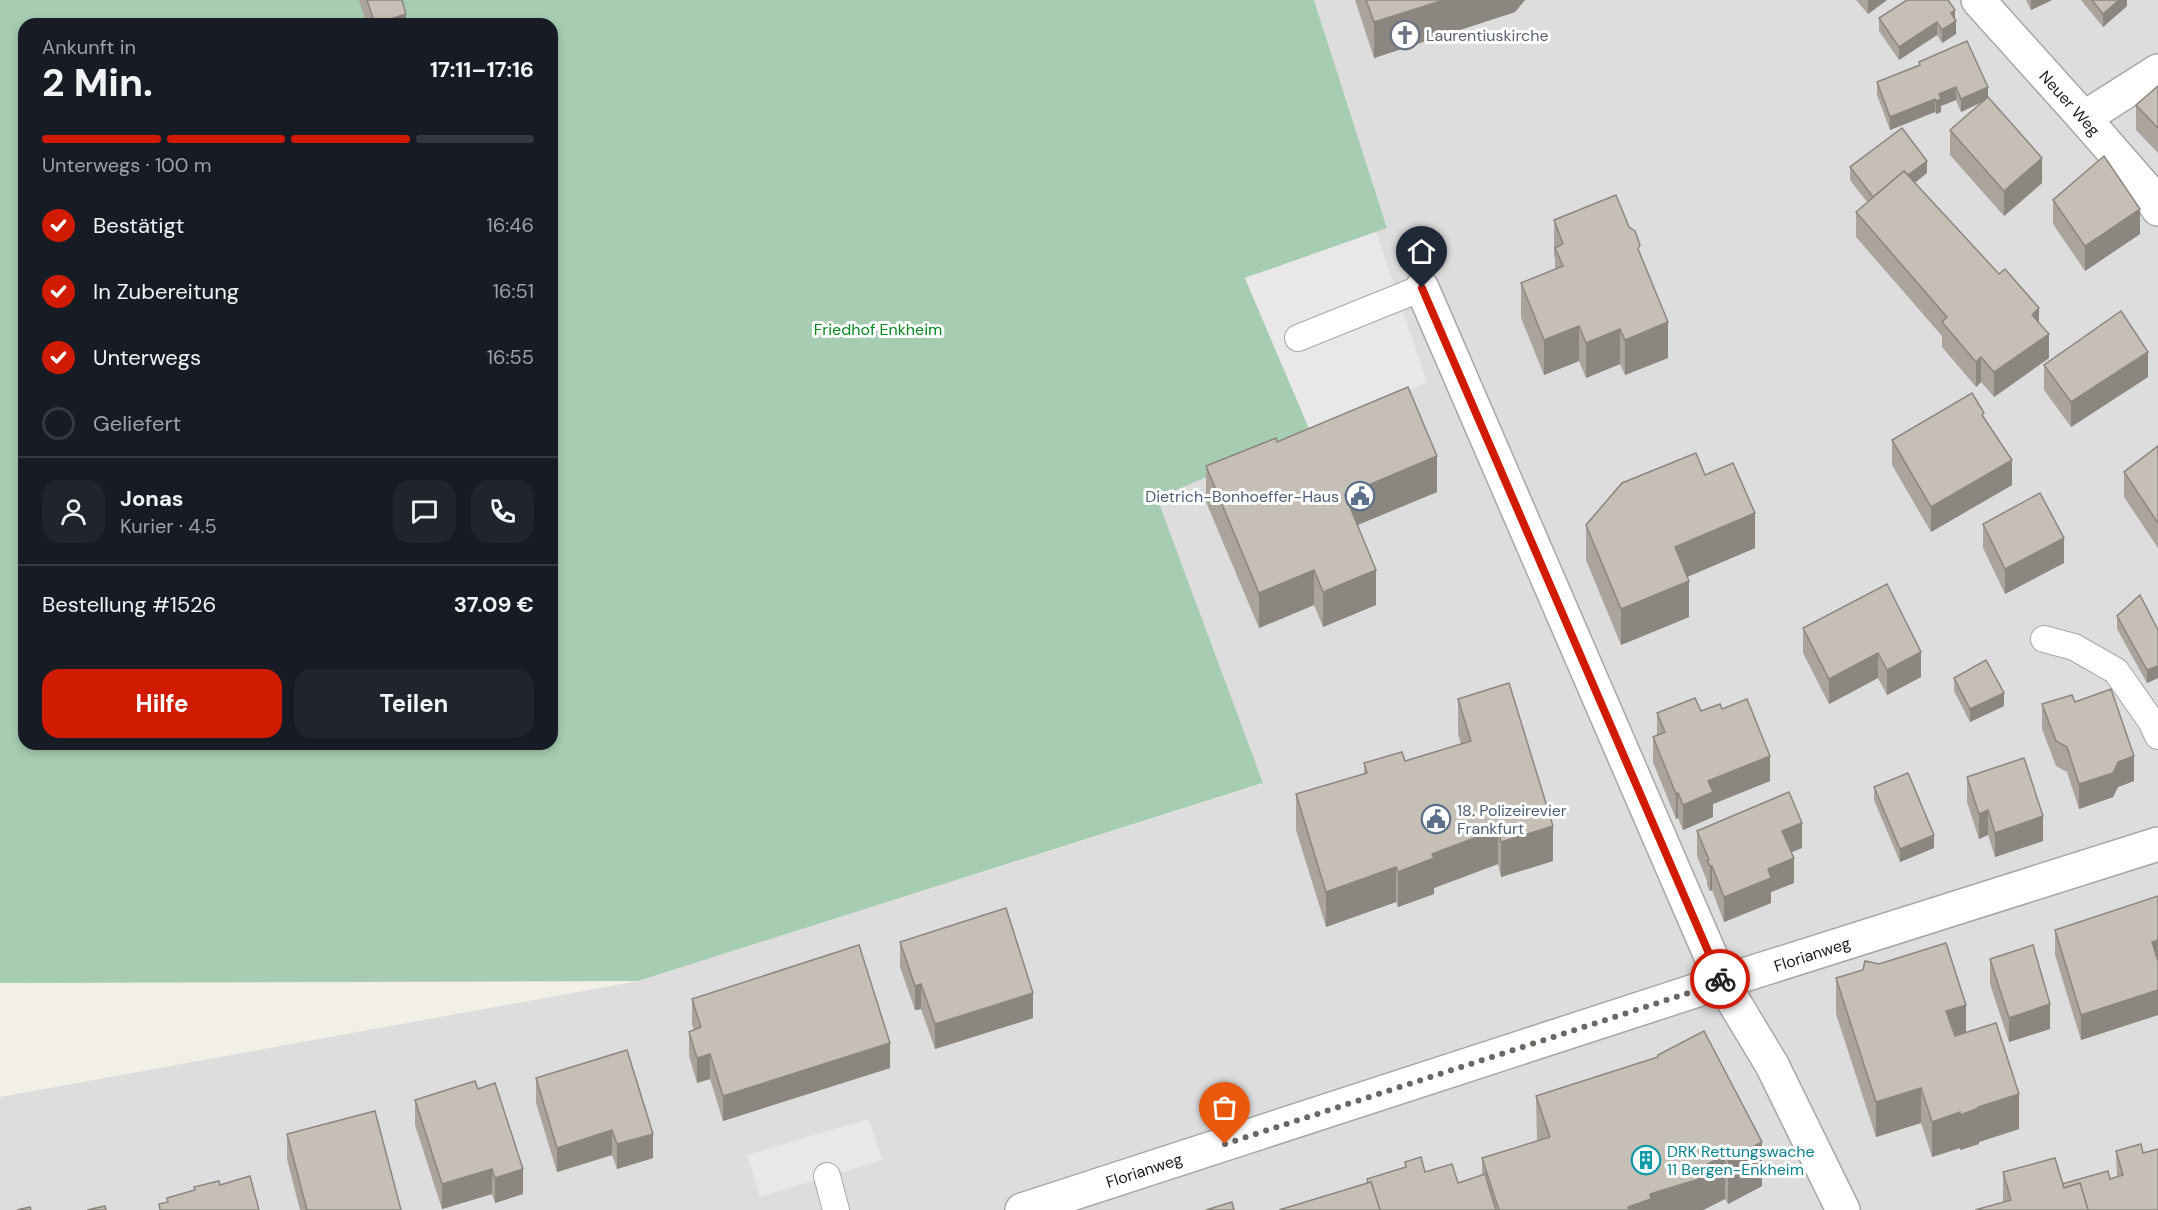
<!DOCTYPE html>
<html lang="de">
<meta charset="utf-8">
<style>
body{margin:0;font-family:"DM Sans",sans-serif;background:#20242c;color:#f1f3f6;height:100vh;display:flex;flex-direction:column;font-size:22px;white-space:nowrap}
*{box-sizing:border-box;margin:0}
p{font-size:20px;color:#9ea1a6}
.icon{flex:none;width:33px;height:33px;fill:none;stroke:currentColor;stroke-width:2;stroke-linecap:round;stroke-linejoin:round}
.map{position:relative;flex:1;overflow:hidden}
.sheet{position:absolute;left:18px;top:18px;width:540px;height:732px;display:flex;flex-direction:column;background:#171b24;border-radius:18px;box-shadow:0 3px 9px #0003}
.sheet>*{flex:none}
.pin{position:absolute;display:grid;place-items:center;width:51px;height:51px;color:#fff;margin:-62px -26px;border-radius:50% 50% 50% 0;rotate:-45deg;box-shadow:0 0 6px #0007}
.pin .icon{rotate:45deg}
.courier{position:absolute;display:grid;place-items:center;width:60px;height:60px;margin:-30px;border:4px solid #d11b00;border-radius:50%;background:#fff;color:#222;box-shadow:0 2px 8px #0007}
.summary em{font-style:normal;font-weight:700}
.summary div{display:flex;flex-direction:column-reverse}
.summary{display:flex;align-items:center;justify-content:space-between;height:102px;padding:0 24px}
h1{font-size:39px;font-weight:700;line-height:45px}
.bar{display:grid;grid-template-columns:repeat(4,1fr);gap:9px 6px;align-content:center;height:72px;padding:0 24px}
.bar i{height:8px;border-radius:4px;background:#363941}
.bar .current{background:#d11b00}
.bar p{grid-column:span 4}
.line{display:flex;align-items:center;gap:15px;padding:0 24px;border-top:2px solid #363941}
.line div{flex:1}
.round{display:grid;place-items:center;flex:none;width:63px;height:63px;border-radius:18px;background:#20242c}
ol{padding:0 24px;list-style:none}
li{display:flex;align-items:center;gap:18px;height:66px}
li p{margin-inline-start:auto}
li .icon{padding:6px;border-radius:50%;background:#d11b00;color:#fff;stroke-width:4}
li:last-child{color:#9ea1a6}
li i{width:33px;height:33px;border:3px solid #363941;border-radius:50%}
.cta{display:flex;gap:12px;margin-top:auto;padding:12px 24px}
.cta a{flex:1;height:69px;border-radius:18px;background:#d11b00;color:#fff;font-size:24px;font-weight:700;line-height:69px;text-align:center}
.cta a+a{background:#20242c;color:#f1f3f6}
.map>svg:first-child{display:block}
.residential{fill:#dedddd}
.cemetery{fill:#a6ccb1;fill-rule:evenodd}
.parking{fill:#e8e8e8}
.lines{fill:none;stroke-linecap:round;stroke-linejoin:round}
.service-casing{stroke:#a7a7a7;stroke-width:28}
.minor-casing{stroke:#a7a7a7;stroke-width:36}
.service{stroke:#fff;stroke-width:26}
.minor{stroke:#fff;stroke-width:33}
.wall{fill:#aaa49c}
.shaded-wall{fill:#8b867f}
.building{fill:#c6bfb5;stroke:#8b867f;stroke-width:1.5}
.done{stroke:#696865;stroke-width:6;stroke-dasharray:0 10.8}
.route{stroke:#d11b00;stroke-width:8}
.labels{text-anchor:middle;stroke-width:6;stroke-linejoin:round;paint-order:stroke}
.worship-label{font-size:16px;fill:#5b616d;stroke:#fff;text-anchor:start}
.street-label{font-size:16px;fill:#202020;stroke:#fff}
.park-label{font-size:16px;fill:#058821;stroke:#fff}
.service-label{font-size:16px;fill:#4e5e75;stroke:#fff;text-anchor:end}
.culture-label{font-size:16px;fill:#0d838f;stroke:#fff;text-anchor:start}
</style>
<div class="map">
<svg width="2158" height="1210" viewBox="0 0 2158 1210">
<rect width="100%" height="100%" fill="#f1efe6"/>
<polygon class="residential" points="1314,0 2158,0 2158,1210 0,1210 0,1097 638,981 1262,784 1156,497 1311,433 1245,278 1387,228"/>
<path class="cemetery" d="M 0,0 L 1314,0 L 1387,228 L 1245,278 L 1311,433 L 1157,498 L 1263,783 L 638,981 L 0,983 ZM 24,24 L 552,24 L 552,744 L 24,744 Z"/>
<g class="parking">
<polygon points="1376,232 1427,382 1311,433 1245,278"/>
<polygon points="869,1119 882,1160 760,1197 747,1155"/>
</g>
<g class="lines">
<g class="service-casing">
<g id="service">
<polyline points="1298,338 1422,288"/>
<polyline points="2044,639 2074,647 2116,671 2151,721 2158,736"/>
<polyline points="827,1176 836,1210"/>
</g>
</g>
<g class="minor-casing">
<g id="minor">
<polyline points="1978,0 2084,118 2145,188 2158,209"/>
<polyline points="2084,118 2158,71"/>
<polyline points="1422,288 1722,982 1772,1065 1843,1210"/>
<polyline points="1022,1210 1722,982 2158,844"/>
</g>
</g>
<use href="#service" class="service"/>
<use href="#minor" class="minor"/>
</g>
<g class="wall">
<polygon points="359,0 402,0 406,24 367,24"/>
<polygon points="1355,0 1525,0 1515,12 1374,58"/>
<polygon points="1856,0 1887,0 1868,14"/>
<polygon points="2026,0 2052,0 2031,10"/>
<polygon points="2081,0 2127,0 2127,6 2103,27"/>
<polygon points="1879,18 1955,18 1956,34 1942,43 1937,35 1899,60 1879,31"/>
<polygon points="1919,62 1988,97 2042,183 2004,216 1950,155 1950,130 1982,102 1961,112 1956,100 1941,106 1941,112 1936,114 1935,112 1890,130 1877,95 1877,82 1919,66"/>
<polygon points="2158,86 2158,153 2136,130 2136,105"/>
<polygon points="1850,167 1927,173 1915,183 2039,322 2049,358 1994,397 1981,382 1976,387 1942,347 1942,336 1856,237 1856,212 1867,202 1850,180"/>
<polygon points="2053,200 2140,234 2085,271 2053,224"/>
<polygon points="1554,220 1640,254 1668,358 1625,375 1620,364 1586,378 1579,361 1544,375 1521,318 1521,283 1555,269 1555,258 1554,256"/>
<polygon points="2044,365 2148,377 2071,427 2044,390"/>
<polygon points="1984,419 2012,485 1931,532 1892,465 1892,440"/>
<polygon points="1277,442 1437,492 1358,525 1376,605 1323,627 1314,605 1259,628 1206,502 1206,466"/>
<polygon points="2158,446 2158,548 2124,497 2124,472"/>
<polygon points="1705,475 1755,548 1687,577 1689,617 1621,645 1586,560 1586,525"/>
<polygon points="1983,524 2064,563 2005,594 1983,548"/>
<polygon points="1887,584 1921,677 1887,695 1878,678 1829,704 1803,653 1803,628"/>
<polygon points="2117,616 2158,630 2158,678 2147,683 2117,629"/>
<polygon points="1954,678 2004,706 1970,722 1954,691"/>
<polygon points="1458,699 1553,861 1501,877 1498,864 1434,888 1434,894 1398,907 1396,902 1326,927 1296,830 1296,794 1364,774 1364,763 1405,761 1461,744 1458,734"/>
<polygon points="2075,702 2134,781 2118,787 2113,797 2079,809 2067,772 2056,766 2042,729 2042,704"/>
<polygon points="1722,709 1770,781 1713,804 1713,817 1683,830 1678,818 1676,819 1653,762 1653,737 1657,735 1657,713"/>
<polygon points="1967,777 2043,841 1995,857 1988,835 1979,839 1967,802"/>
<polygon points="1874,787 1934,848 1900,862 1874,800"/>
<polygon points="1697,831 1802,848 1791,852 1794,883 1771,892 1771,903 1724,922 1712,890 1710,891 1707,885 1707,881 1697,856"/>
<polygon points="2158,896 2158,1015 2081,1040 2055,955 2055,930"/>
<polygon points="900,942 1033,1018 935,1049 921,1009 915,1010 900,967"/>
<polygon points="1990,959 2050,1029 2009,1042 1990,984"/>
<polygon points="1836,978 1966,1032 2019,1129 1979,1142 1979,1144 1960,1150 1960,1148 1932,1157 1921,1123 1876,1137 1836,1014"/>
<polygon points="692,999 890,1068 723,1121 710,1079 697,1083 689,1056 689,1032 694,1030 692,1024"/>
<polygon points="1658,1057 1762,1186 1728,1204 1725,1199 1703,1210 1279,1210 1367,1183 1367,1179 1405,1167 1405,1162 1425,1172 1458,1183 1482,1175 1482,1158 1537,1141 1536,1096"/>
<polygon points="536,1078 653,1158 617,1169 612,1155 557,1172 536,1103"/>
<polygon points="478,1089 523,1194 495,1203 492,1194 442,1209 415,1125 415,1100"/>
<polygon points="287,1134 401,1210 300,1210 287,1159"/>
<polygon points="2116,1151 2143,1153 2158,1210 2003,1202 2003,1172 2062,1184 2110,1179 2117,1177"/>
</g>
<g class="shaded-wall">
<polygon points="1444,0 1525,0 1515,12 1374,58 1374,22"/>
<polygon points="1868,0 1887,0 1868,14"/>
<polygon points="2031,0 2052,0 2031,10"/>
<polygon points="2119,0 2127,0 2127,6 2103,27 2103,14"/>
<polygon points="1955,10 1955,22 1956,21 1956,34 1942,43 1942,30 1951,13"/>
<polygon points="406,14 406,24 377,24"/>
<polygon points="1937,22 1937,35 1899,60 1899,47"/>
<polygon points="1956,87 1956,100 1941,106 1941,112 1936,114 1936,101 1939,94"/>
<polygon points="1988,87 1988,99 1961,112 1961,99"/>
<polygon points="1935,99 1935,112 1890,130 1890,117"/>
<polygon points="2042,158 2042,183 2004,216 2004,191"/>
<polygon points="1927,161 1927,173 1875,213 1875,200"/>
<polygon points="2140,209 2140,234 2085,271 2085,246"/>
<polygon points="2039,308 2039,333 2032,315"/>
<polygon points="1668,322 1668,358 1625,375 1625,340"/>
<polygon points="1579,326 1579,361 1544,375 1544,340"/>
<polygon points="1620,329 1620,364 1586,378 1586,343"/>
<polygon points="2049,334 2049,358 1994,397 1994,372"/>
<polygon points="2148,352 2148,377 2071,427 2071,402"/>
<polygon points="1981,357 1981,382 1976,387 1976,362"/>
<polygon points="1437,456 1437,492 1345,530 1345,495"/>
<polygon points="2012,460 2012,485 1931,532 1931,507"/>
<polygon points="1755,513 1755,548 1675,582 1675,547"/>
<polygon points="2064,538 2064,563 2005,594 2005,569"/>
<polygon points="1314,570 1314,605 1259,628 1259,593"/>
<polygon points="1376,570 1376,605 1323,627 1323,592"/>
<polygon points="1689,581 1689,617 1621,645 1621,609"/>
<polygon points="1921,652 1921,677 1887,695 1887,670"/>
<polygon points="1878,653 1878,678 1829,704 1829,679"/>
<polygon points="2158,666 2158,678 2147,683 2147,670"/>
<polygon points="2004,693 2004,706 1970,722 1970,709"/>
<polygon points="1770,756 1770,781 1713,804 1713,817 1683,830 1683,805 1708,781"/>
<polygon points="2134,756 2134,781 2118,787 2113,797 2079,809 2079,784 2118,762"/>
<polygon points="1678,793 1678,818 1676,819 1676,794"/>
<polygon points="1988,810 1988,835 1979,839 1979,814"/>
<polygon points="2043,816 2043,841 1995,857 1995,833"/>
<polygon points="1802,823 1802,848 1782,856 1782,831"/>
<polygon points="1553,826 1553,861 1501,877 1501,842"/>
<polygon points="1498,829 1498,864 1434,888 1434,894 1398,907 1398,872 1432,854"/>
<polygon points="1934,835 1934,848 1900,862 1900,849"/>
<polygon points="1794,858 1794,883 1771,892 1771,903 1724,922 1724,897 1768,869"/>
<polygon points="1710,866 1712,866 1712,890 1710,891"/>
<polygon points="1396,867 1396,902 1326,927 1326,892"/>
<polygon points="2158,940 2158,965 2152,942"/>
<polygon points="921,984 921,1009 915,1010 915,986"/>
<polygon points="2158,990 2158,1015 2081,1040 2081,1015"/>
<polygon points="1033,993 1033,1018 935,1049 935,1024"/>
<polygon points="2050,1004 2050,1029 2009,1042 2009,1018"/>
<polygon points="1966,1005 1966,1040 1946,1047 1946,1011"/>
<polygon points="890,1043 890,1068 723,1121 723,1096"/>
<polygon points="710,1054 710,1079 697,1083 697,1058"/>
<polygon points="1921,1088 1921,1123 1876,1137 1876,1102"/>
<polygon points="2019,1094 2019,1129 1979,1142 1979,1144 1960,1150 1960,1115 1978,1107"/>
<polygon points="1960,1112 1960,1148 1932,1157 1932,1122"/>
<polygon points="612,1130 612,1155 557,1172 557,1148"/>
<polygon points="653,1134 653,1158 617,1169 617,1144"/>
<polygon points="1762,1142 1762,1186 1728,1204 1728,1160"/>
<polygon points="1725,1155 1725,1199 1703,1210 1628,1210 1628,1207"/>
<polygon points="492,1169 492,1194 442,1209 442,1184"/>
<polygon points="523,1169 523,1194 495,1203 495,1178"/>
</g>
<g class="building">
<polygon points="367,0 402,0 406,14 375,24"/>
<polygon points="1366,0 1444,0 1374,22"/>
<polygon points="1907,0 1948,0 1955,10 1951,13 1956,21 1942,30 1937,22 1899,47 1879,18"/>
<polygon points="2092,0 2119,0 2103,14"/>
<polygon points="1967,41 1988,87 1961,99 1956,87 1939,94 1941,99 1936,101 1935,99 1890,117 1877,82 1920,65 1919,62"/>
<polygon points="2158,86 2158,128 2136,105"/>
<polygon points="1988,97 2042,158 2004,191 1950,130"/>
<polygon points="1902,128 1927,161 1908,175 1904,171 1873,197 1850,167"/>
<polygon points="2104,156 2140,209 2085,246 2053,200"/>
<polygon points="1904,171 1999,274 2005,269 2039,308 2032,315 2049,334 1994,372 1981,357 1976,362 1942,322 1947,317 1856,212"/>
<polygon points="1616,195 1629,227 1635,231 1640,245 1638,249 1668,322 1625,340 1620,329 1586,343 1579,326 1544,340 1521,283 1563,266 1555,248 1563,244 1554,220"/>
<polygon points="2121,311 2148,352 2071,402 2044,365"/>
<polygon points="1408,387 1437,456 1345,495 1376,570 1323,592 1314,570 1259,593 1206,466 1276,438 1277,442"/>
<polygon points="1972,393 1984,413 1982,415 2012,460 1931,507 1892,440"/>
<polygon points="2158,446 2158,523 2124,472"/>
<polygon points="1696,453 1705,475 1733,463 1755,513 1675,547 1689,581 1621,609 1586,525 1622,483"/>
<polygon points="2040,493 2064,538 2005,569 1983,524"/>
<polygon points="1887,584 1921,652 1887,670 1878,653 1829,679 1803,628"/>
<polygon points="2140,595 2158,630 2158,666 2147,670 2117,616"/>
<polygon points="1986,660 2004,693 1970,709 1954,678"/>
<polygon points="1509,683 1553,826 1501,842 1498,829 1432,854 1434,858 1398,872 1396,867 1326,892 1296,794 1367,773 1364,763 1402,752 1405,761 1471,741 1458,699"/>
<polygon points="2111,689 2134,756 2118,762 2113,773 2079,784 2067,747 2056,741 2042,704 2072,695 2075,702"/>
<polygon points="1695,698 1701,711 1720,704 1722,709 1747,699 1770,756 1708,781 1713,792 1683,805 1678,793 1676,794 1653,737 1665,732 1657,713"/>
<polygon points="2024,758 2043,816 1995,833 1988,810 1979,814 1967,777"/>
<polygon points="1908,773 1934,835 1900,849 1874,787"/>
<polygon points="1789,792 1802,823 1782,831 1794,858 1768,869 1771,878 1724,897 1712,866 1710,866 1707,861 1709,860 1697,831"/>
<polygon points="2158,896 2158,940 2152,942 2158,961 2158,990 2081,1015 2055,930"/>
<polygon points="1006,908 1033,993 935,1024 921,984 915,986 900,942"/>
<polygon points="1946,943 1966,1005 1946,1011 1955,1036 1996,1023 2019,1094 1978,1107 1979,1108 1960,1115 1960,1112 1932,1122 1921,1088 1876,1102 1836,978 1863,970 1865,961 1879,964"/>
<polygon points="859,945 890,1043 723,1096 710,1054 697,1058 689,1032 701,1027 692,999"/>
<polygon points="2033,945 2050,1004 2009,1018 1990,959"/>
<polygon points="1704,1031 1762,1142 1728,1160 1725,1155 1696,1170 1699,1179 1650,1194 1651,1199 1628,1207 1629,1210 1499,1210 1482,1158 1550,1137 1536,1096 1658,1057 1658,1055"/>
<polygon points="627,1050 653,1134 617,1144 612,1130 557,1148 536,1078"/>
<polygon points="475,1081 478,1089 495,1083 523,1169 495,1178 492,1169 442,1184 415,1100"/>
<polygon points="375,1111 401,1210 307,1210 287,1134"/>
<polygon points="2141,1144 2143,1153 2158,1149 2158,1210 2088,1210 2080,1183 2064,1188 2062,1184 2108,1171 2110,1179 2123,1175 2116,1151"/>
<polygon points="1421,1157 1425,1172 1452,1164 1458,1183 1485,1174 1496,1210 1380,1210 1371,1182 1368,1183 1367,1179 1406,1167 1405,1162"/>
<polygon points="2055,1158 2064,1188 2080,1183 2088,1210 1975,1210 2011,1200 2003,1172"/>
<polygon points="250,1176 259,1210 160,1210 159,1204 168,1202 167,1198 195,1190 194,1187 219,1181 220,1185"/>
<polygon points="1371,1182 1380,1210 1279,1210"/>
<polygon points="1232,1202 1234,1210 1206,1210"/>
<polygon points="105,1206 106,1210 87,1210"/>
<polygon points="30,1207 31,1210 17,1210"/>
</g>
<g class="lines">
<polyline class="done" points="1225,1144 1722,982 1720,979"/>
<polyline class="route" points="1422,288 1720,979"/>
</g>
<defs>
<g id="church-ring" transform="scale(1.5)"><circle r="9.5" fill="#fff" stroke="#6b7280" stroke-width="1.5"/><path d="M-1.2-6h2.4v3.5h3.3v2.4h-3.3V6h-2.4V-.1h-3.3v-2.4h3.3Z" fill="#6b7280"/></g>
<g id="civic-ring" transform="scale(1.5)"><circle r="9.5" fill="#fff" stroke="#5c6f8a" stroke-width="1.5"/><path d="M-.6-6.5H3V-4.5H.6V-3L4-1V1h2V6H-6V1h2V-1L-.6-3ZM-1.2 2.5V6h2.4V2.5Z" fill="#5c6f8a"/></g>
<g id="building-ring" transform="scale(1.5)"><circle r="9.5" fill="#fff" stroke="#0f9aa8" stroke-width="1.5"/><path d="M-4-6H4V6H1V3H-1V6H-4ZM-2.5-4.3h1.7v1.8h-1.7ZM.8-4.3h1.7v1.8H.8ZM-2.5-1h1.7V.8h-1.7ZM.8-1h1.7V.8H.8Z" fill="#0f9aa8"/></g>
</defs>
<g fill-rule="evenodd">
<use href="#church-ring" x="1405" y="35"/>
<use href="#civic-ring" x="1360" y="496"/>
<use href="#civic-ring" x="1436" y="819"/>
<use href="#building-ring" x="1646" y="1160"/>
</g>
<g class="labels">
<g class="worship-label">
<text x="1426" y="41">Laurentiuskirche</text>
</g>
<g class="street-label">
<text transform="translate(2070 103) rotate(48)" y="6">Neuer Weg</text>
<text transform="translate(1812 954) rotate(-18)" y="6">Florianweg</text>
<text transform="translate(1144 1170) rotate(-18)" y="6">Florianweg</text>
</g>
<g class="park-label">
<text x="878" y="335">Friedhof Enkheim</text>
</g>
<g class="service-label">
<text x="1339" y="502">Dietrich-Bonhoeffer-Haus</text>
<text x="1457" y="816" text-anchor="start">18. Polizeirevier<tspan x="1457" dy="18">Frankfurt</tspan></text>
</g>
<g class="culture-label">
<text x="1667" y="1157">DRK Rettungswache<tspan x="1667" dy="18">11 Bergen-Enkheim</tspan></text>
</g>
</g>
</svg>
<div class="pin" style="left:1225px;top:1144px;background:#ea580c"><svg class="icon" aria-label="bag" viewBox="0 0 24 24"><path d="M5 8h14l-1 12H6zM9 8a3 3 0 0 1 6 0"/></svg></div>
<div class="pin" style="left:1422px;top:288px;background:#1f2937"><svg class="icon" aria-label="home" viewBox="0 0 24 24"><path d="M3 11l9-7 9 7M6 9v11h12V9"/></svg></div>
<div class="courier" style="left:1720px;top:979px"><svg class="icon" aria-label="bike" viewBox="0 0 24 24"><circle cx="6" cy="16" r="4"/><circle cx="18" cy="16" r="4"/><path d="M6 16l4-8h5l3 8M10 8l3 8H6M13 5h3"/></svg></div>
<section class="sheet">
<div class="summary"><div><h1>2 Min.</h1><p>Ankunft in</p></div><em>17:11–17:16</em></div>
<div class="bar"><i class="current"></i><i class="current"></i><i class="current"></i><i></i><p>Unterwegs · 100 m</p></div>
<ol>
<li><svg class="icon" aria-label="check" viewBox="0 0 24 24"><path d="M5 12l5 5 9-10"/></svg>Bestätigt<p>16:46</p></li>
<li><svg class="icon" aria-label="check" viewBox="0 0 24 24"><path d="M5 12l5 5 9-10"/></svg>In Zubereitung<p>16:51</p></li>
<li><svg class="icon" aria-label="check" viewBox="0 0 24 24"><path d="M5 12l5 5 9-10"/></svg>Unterwegs<p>16:55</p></li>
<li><i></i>Geliefert</li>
</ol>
<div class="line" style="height:108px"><a class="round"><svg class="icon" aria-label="person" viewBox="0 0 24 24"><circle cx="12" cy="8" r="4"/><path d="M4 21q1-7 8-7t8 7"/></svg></a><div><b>Jonas</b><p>Kurier · 4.5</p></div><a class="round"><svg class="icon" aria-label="chat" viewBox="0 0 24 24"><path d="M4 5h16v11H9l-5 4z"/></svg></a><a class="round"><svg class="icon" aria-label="phone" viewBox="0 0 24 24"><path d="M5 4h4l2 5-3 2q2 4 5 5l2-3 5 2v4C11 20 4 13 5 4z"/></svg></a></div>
<div class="line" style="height:78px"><div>Bestellung #1526</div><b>37.09 €</b></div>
<div class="cta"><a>Hilfe</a><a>Teilen</a></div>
</section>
</div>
